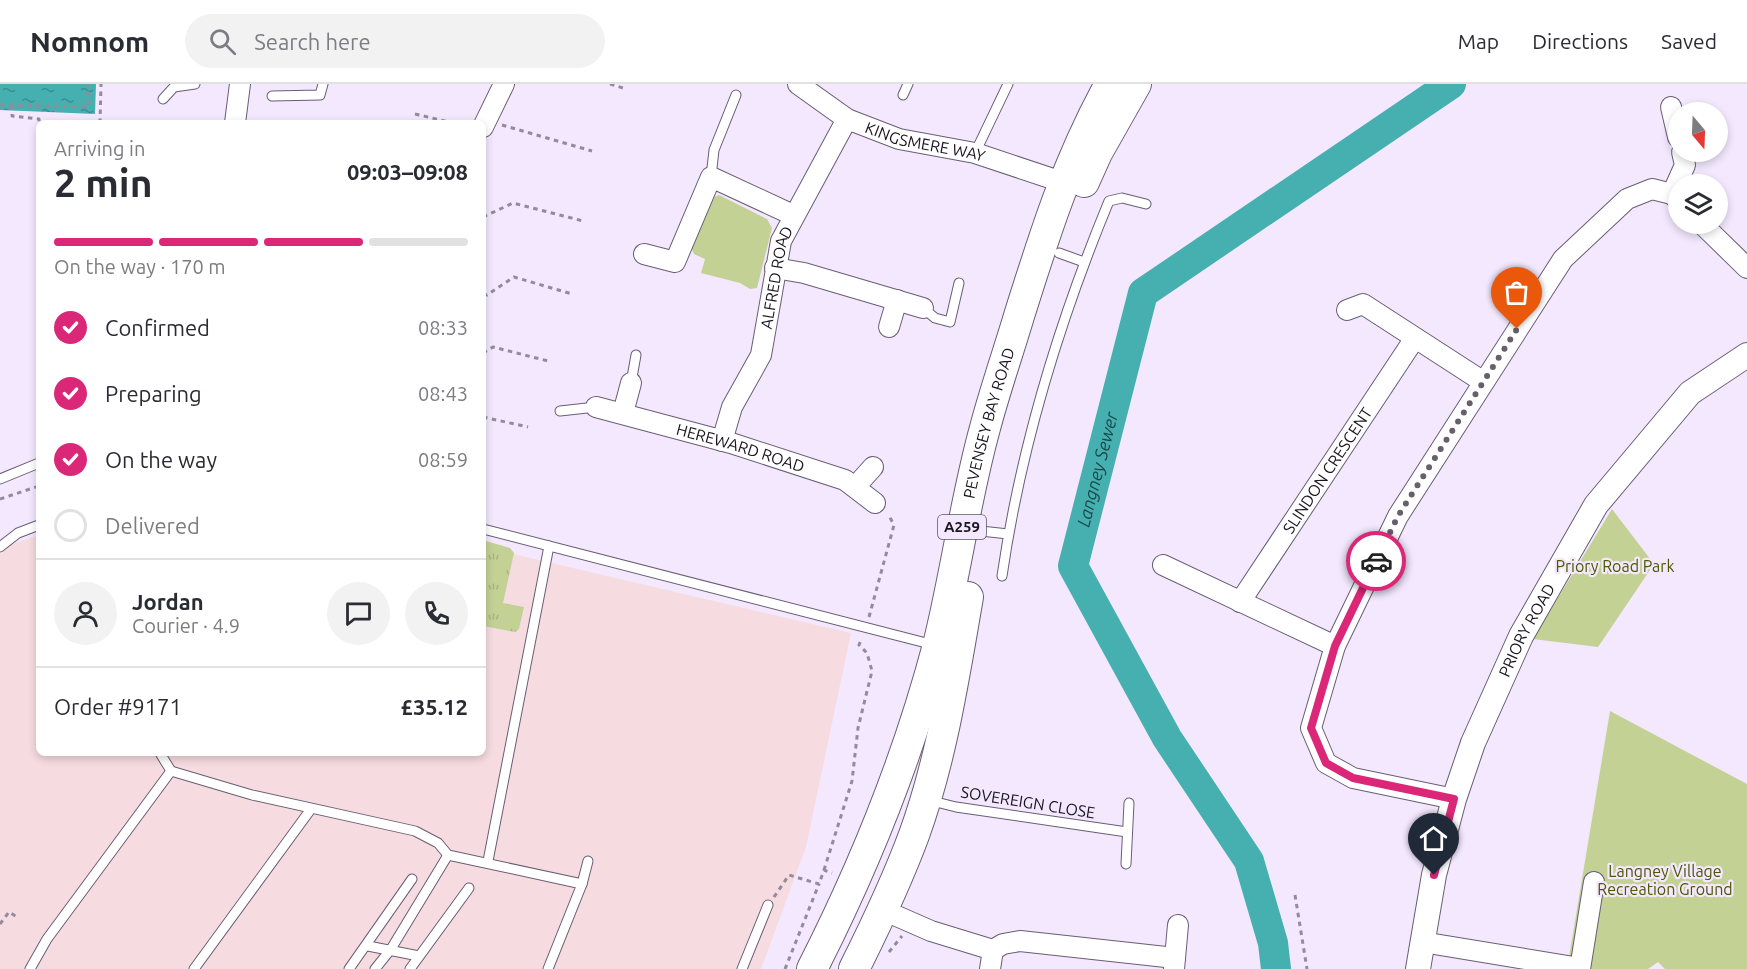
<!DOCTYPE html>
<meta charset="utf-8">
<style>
body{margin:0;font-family:Ubuntu,sans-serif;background:#f2f2f3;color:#2b2b33;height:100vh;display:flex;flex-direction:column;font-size:22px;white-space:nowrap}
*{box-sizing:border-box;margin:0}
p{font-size:20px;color:#7c7c81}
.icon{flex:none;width:33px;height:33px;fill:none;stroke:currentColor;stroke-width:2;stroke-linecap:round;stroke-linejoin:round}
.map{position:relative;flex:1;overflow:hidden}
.panel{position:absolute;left:36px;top:36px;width:450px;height:636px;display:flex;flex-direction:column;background:#fff;border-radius:9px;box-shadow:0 3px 9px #0003}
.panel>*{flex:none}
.needle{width:39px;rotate:161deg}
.controls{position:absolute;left:1668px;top:18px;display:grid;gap:12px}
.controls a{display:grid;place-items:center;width:60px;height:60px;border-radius:50%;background:#fff;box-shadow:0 3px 9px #0003;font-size:30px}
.pin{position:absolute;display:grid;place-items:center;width:51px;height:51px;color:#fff;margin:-62px -26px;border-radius:50% 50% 50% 0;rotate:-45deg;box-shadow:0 0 6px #0007}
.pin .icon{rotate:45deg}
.courier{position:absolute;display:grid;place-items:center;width:60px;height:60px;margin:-30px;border:4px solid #db2777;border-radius:50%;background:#fff;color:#222;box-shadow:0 2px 8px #0007}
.headline em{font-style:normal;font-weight:700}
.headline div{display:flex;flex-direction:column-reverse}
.headline{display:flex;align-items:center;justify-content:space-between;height:102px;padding:0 18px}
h1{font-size:39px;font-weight:700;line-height:45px}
.bar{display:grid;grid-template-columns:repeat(4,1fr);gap:9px 6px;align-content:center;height:72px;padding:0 18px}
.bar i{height:8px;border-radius:4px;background:#e1e1e2}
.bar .selected{background:#db2777}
.bar p{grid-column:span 4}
.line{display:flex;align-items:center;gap:15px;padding:0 18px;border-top:2px solid #e1e1e2}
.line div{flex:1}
.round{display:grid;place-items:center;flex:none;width:63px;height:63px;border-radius:32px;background:#f2f2f3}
ol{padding:0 18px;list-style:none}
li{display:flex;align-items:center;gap:18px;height:66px}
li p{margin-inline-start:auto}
li .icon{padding:6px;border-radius:50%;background:#db2777;color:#fff;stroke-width:4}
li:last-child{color:#7c7c81}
li i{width:33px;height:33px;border:3px solid #e1e1e2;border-radius:50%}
header{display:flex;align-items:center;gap:36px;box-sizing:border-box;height:84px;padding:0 30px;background:#fff;border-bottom:2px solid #e1e1e2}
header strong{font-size:28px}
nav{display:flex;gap:33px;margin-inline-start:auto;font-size:21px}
.search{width:420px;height:54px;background:#f2f2f3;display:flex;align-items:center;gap:15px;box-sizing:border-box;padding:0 21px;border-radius:33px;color:#7c7c81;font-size:22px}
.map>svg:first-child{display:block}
.commercial{fill:#f6dce1}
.grass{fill:url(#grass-tufts)}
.park{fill:#c4d195}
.water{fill:url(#water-ripples)}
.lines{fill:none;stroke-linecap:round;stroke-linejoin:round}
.river{stroke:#46afb0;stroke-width:30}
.service-casing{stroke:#695d74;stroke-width:11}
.minor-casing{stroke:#695d74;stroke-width:22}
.tertiary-casing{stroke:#695d74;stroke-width:26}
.primary-casing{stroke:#695d74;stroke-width:32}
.path{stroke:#938b9b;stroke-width:3;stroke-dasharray:4.5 4.5;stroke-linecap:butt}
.service{stroke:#fff;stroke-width:9}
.minor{stroke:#fff;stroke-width:20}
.tertiary{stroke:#fff;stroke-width:24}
.primary{stroke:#fff;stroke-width:30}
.done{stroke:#665f6c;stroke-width:6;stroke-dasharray:0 10.8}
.route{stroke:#db2777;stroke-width:8}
.labels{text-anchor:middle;stroke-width:4.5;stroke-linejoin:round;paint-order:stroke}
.shield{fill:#f3e8fe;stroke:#5b5461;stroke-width:1.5}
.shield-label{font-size:15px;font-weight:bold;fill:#1a151e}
.street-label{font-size:16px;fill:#1a151e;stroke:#f3e8fe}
.park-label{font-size:16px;fill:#4b5701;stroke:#f3e8fe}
.water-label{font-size:18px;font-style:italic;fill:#194849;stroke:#f3e8fe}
</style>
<header>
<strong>Nomnom</strong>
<div class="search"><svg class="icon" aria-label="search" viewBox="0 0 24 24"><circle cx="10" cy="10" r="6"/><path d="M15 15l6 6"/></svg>Search here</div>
<nav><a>Map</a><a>Directions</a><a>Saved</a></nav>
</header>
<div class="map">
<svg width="1747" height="885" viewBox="0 0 1747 885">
<defs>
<pattern id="grass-tufts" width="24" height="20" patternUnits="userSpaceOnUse" patternTransform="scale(1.5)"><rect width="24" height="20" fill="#c4d195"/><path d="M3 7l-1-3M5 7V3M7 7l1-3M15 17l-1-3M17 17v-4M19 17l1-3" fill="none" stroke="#a8b380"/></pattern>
<pattern id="water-ripples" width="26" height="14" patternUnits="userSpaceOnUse" patternTransform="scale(1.5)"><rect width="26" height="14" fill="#46afb0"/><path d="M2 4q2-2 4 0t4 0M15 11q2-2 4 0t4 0" fill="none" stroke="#3a8d8f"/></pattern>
</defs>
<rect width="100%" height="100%" fill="#f3e8fe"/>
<polygon class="commercial" points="39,451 39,669 483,669 483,463 851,549 806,763 761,885 0,885 0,464"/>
<polygon class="grass" points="483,456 510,464 514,469 503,519 524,523 519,545 515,548 483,542"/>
<g class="park">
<polygon points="719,111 767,135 772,144 757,204 750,205 740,199 701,189 705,175 694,170 690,161 711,114"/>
<polygon points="1612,425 1654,480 1598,563 1533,555"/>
<polygon points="1610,627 1747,700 1747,885 1665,885 1658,878 1648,885 1567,885"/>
</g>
<polygon class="water" points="0,0 96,0 95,30 0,26"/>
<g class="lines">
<path class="river" id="s1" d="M 1276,885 L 1273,859 L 1249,777 L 1167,654 L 1073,482 L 1143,209 L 1451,0"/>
<g class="service-casing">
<g id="service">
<polyline points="903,11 908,0"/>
<polyline points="272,12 320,11 323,0"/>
<polyline points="163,15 174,3 195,0"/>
<polyline points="975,69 1008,0"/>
<polyline points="711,93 714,66 736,11"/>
<polyline points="1059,169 1084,178"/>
<polyline points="923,224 935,234 950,238 959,199"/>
<polyline points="631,299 636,271"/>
<polyline points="560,327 596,323"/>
<polyline points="0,395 39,379"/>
<polyline points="483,445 934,561"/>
<polyline points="981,447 1008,450"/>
<polyline points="0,463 18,449 39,441"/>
<path d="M 1002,492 C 1021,362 1059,238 1109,117 L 1122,114 L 1146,120"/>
<polyline points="160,669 171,687"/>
<polyline points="928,716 956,723 1127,748"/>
<polyline points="488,777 549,462"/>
<polyline points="1126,780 1129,719"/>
<polyline points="582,800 588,777"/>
<polyline points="368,862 419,872"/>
<polyline points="30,885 47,855 171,687 252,711 415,747 438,759 448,771 582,800 548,885"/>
<polyline points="194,885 311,725"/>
<polyline points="349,885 412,795"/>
<polyline points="375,885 391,865 448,771"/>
<polyline points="410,885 469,804"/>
<polyline points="742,885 768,821"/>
</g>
</g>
<g class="minor-casing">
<g id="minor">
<path id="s2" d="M 798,0 L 847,35 L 899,55 L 975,69 L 1062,98"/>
<polyline points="1671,23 1678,53"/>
<polyline points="235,39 240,0"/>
<polyline points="483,43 504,0"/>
<polyline points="1672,110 1685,81 1682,68"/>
<polyline points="1702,140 1747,184"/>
<polyline points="644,170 675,178 711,93 793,131"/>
<polyline points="775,184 804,189 923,224"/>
<polyline points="1347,226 1363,220 1482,297"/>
<polyline points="889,243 897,216"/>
<path id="s3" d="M 596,323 L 731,359 L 845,396 L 875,419"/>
<polyline points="623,329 631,299"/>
<path id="s4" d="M 722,357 L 732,323 L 761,271 L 781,157 L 847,35"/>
<polyline points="855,403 873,383"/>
<polyline points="1163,481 1335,562"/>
<path id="s5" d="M 1240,518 L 1415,254"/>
<polyline points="1454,715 1353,694 1326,679 1311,644 1335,562 1398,432 1563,175 1627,115 1652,105 1672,110 1678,116"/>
<polyline points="883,826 931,847 993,866 1003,860 1020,857 1175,874"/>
<polyline points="1422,858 1580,884"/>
<polyline points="990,885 993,866"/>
<polyline points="1174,885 1178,841"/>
<polyline points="1580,885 1594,798"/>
</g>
</g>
<g class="tertiary-casing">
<g id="tertiary">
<path id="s6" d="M 1418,885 L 1434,791 L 1454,715 L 1473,659 L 1521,552 L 1596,421 L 1690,309 L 1747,271"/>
</g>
</g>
<g class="primary-casing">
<g id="primary">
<polyline points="1084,98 1097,69 1136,0"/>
<path id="s7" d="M 812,885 C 865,781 908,674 938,561 C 956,489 965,416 985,344 C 995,306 1008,269 1019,232 C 1045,149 1068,76 1110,0"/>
<path d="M 854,885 C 876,841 897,797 914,751 C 942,674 954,593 968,513"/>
</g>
</g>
<g class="path">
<polyline points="610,0 623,4"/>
<polyline points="0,21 88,23 88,0"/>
<polyline points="12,21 12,32 39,35 39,39"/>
<polyline points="415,30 453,39"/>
<polyline points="100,39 101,0"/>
<polyline points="502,41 592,67"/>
<polyline points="483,133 513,119 583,137"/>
<polyline points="483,210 487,211 514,193 572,210"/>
<polyline points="483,269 493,263 548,277"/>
<polyline points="483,333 528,343"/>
<polyline points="0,415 39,402"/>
<polyline points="869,533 894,441 888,430"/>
<polyline points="824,786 852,697 858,644 872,587 867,569 859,561 861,556"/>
<polyline points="1295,811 1307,885"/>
<polyline points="774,813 789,791 819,800 824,786 832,789"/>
<polyline points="0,840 9,828 17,833"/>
<polyline points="889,868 902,852"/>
<polyline points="785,885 819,800"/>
</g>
<use href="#service" class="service"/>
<use href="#minor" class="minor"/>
<use href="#tertiary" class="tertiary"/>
<use href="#primary" class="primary"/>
</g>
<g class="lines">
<polyline class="done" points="1376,477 1398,432 1517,245"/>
<polyline class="route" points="1376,477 1335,562 1311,644 1326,679 1353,694 1454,715 1434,791"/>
</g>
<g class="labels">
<rect class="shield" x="938" y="431" width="48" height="24" rx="4.5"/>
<g class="shield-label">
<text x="962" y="448">A259</text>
</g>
<g class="street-label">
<text dy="6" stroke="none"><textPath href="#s2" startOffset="142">KINGSMERE WAY</textPath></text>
<text dy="6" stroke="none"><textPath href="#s4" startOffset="174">ALFRED ROAD</textPath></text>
<text dy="6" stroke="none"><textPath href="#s7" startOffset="576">PEVENSEY BAY ROAD</textPath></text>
<text dy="6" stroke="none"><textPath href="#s3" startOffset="150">HEREWARD ROAD</textPath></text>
<text dy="6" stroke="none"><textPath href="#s5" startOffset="158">SLINDON CRESCENT</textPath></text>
<text dy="6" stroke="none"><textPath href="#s6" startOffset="358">PRIORY ROAD</textPath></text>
<text transform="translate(1028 718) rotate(9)" y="6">SOVEREIGN CLOSE</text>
</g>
<g class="park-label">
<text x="1615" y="488">Priory Road Park</text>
<text x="1665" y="793">Langney Village<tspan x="1665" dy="18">Recreation Ground</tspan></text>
</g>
<g class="water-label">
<text dy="6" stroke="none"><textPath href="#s1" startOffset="555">Langney Sewer</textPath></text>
</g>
</g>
</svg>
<div class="controls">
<a><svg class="needle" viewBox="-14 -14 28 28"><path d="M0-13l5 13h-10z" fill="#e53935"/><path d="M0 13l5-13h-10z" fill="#7c7c81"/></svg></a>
<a><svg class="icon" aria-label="layers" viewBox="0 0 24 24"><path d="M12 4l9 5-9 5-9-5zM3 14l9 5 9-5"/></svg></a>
</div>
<div class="pin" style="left:1517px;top:245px;background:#ea580c"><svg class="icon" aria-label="bag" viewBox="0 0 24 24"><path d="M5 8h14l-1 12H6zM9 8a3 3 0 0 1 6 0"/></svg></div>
<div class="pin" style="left:1434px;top:791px;background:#1f2937"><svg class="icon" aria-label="home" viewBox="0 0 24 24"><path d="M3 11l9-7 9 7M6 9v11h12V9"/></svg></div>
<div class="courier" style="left:1376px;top:477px"><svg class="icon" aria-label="car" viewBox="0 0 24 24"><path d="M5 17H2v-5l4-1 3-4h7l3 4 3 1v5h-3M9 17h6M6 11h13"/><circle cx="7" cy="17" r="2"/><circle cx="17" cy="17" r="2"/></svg></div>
<section class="panel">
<div class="headline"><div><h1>2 min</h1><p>Arriving in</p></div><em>09:03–09:08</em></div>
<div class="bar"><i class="selected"></i><i class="selected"></i><i class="selected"></i><i></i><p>On the way · 170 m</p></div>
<ol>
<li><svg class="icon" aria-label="check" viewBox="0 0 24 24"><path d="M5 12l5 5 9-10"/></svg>Confirmed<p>08:33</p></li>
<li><svg class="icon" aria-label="check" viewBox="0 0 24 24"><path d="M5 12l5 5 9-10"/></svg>Preparing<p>08:43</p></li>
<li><svg class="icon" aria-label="check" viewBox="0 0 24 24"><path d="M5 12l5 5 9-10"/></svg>On the way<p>08:59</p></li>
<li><i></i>Delivered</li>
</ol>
<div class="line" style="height:108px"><a class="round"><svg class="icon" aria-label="person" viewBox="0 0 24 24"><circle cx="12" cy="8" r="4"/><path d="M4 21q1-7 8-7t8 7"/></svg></a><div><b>Jordan</b><p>Courier · 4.9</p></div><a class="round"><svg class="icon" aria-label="chat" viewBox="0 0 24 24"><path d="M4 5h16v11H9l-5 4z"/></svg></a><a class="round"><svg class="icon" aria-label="phone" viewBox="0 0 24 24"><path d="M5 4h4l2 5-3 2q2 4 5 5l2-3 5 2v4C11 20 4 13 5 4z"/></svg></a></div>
<div class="line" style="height:78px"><div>Order #9171</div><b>£35.12</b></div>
</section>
</div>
